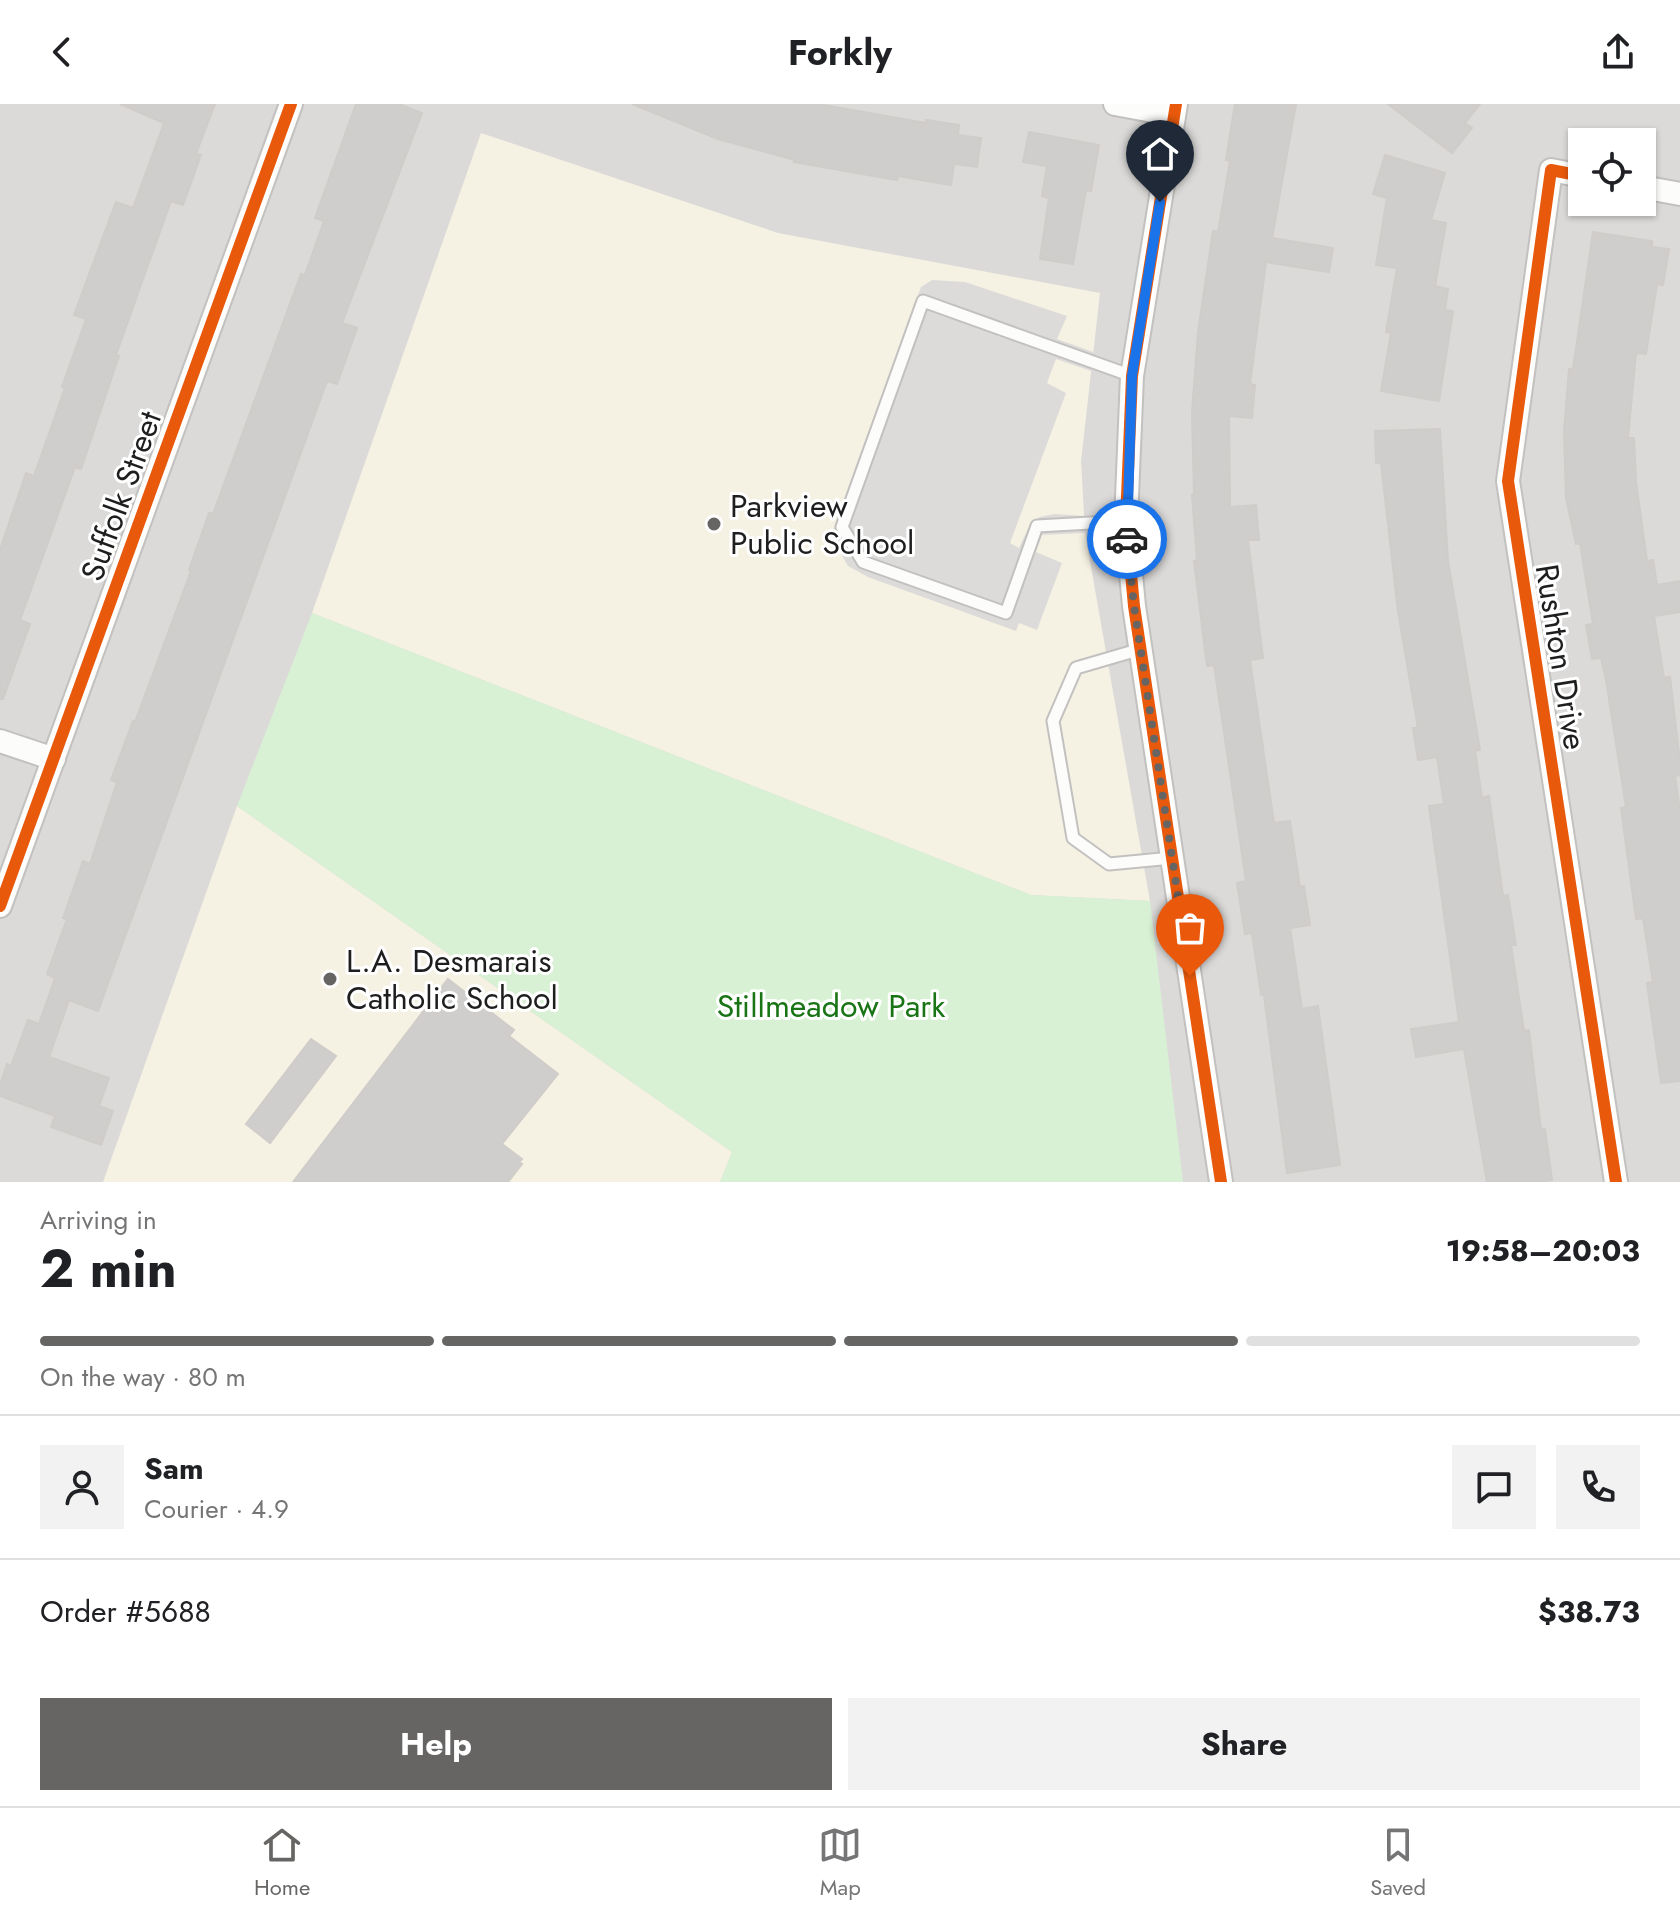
<!DOCTYPE html>
<meta charset="utf-8">
<style>
body{margin:0;font-family:Jost,sans-serif;background:#f2f2f2;color:#202124;height:100vh;display:flex;flex-direction:column;font-size:30px;white-space:nowrap}
*{box-sizing:border-box;margin:0}
p{font-size:26px;color:#757577}
.icon{flex:none;width:44px;height:44px;fill:none;stroke:currentColor;stroke-width:2;stroke-linecap:round;stroke-linejoin:round}
.map{position:relative;height:1078px;overflow:hidden}
.details{display:flex;flex-direction:column;background:#fff;flex:1}
.details>*{flex:none}
.controls{position:absolute;left:1568px;top:24px;display:grid;gap:16px}
.controls a{display:grid;place-items:center;width:88px;height:88px;border-radius:0px;background:#fff;box-shadow:0 2px 6px #0004;font-size:40px}
.pin{position:absolute;display:grid;place-items:center;width:68px;height:68px;color:#fff;margin:-82px -34px;border-radius:50% 50% 50% 0;rotate:-45deg;box-shadow:0 0 8px #0007}
.pin .icon{rotate:45deg}
.courier{position:absolute;display:grid;place-items:center;width:80px;height:80px;margin:-40px;border:6px solid #1a73e8;border-radius:50%;background:#fff;color:#222;box-shadow:0 2px 10px #0007}
.overview em{font-style:normal;font-weight:700}
.overview div{display:flex;flex-direction:column-reverse}
.overview{display:flex;align-items:center;justify-content:space-between;height:136px;padding:0 40px}
h1{font-size:52px;font-weight:700;line-height:60px}
.bar{display:grid;grid-template-columns:repeat(4,1fr);gap:12px 8px;align-content:center;height:96px;padding:0 40px}
.bar i{height:10px;border-radius:6px;background:#e0e0e0}
.bar .active{background:#666564}
.bar p{grid-column:span 4}
.line{display:flex;align-items:center;gap:20px;padding:0 40px;border-top:2px solid #e0e0e0}
.line div{flex:1}
.round{display:grid;place-items:center;flex:none;width:84px;height:84px;border-radius:0px;background:#f2f2f2}
.button{display:flex;gap:16px;margin-top:auto;padding:16px 40px}
.button a{flex:1;height:92px;border-radius:0px;background:#666564;color:#fff;font-size:32px;font-weight:700;line-height:92px;text-align:center}
.button a+a{background:#f2f2f2;color:#202124}
header{display:flex;justify-content:space-between;align-items:center;height:104px;padding:0 40px;background:#fff;font-size:36px;font-weight:700}
.tab-bar{display:flex;justify-content:space-around;align-items:center;height:112px;border-top:2px solid #e0e0e0;background:#fff;font-size:22px;color:#757577}
.tab-bar a{display:grid;justify-items:center;gap:4px}
.tab-bar .active{color:#666564}
.map>svg:first-child{display:block}
.residential{fill:#dbdad8;fill-rule:evenodd}
.education{fill:#f5f2e3}
.park{fill:#d8f0d4}
.parking{fill:#dcdbda}
.building{fill:#d0cecc;stroke:#cfccc9;stroke-width:2}
.lines{fill:none;stroke-linecap:round;stroke-linejoin:round}
.service-casing{stroke:#c2c1bf;stroke-width:15}
.minor-casing{stroke:#c2c1bf;stroke-width:26}
.service{stroke:#fcfcfb;stroke-width:11}
.minor{stroke:#fcfcfb;stroke-width:22}
.cycleway-casing{stroke:#fff;stroke-width:17}
.cycleway{stroke:#e8590c;stroke-width:12}
.done{stroke:#666564;stroke-width:8;stroke-dasharray:0 14.4}
.route{stroke:#1a73e8;stroke-width:10}
.poi-dot{fill:#666564;stroke:#fff;stroke-width:3}
.labels{text-anchor:middle;stroke-width:6;stroke-linejoin:round;paint-order:stroke}
.street-label{font-size:32px;fill:#1e1e1e;stroke:#fff}
.poi-label{font-size:32px;fill:#1e1e1e;stroke:#fff;text-anchor:start}
.park-label{font-size:32px;fill:#187414;stroke:#fff}
</style>
<header><svg class="icon" aria-label="back" viewBox="0 0 24 24"><path d="M15 5l-7 7 7 7"/></svg>Forkly<svg class="icon" aria-label="share" viewBox="0 0 24 24"><path d="M12 15V3M7 8l5-5 5 5M5 13v7h14v-7"/></svg></header>
<div class="map">
<svg width="1680" height="1078" viewBox="0 0 1680 1078">
<rect width="100%" height="100%" fill="#eceae7"/>
<path class="residential" d="M 0,0 L 1680,0 L 1680,1078 L 0,1078 ZM 1582,38 L 1642,38 L 1642,98 L 1582,98 Z"/>
<g class="education">
<polygon points="481,29 778,129 1100,189 1081,357 1085,429 1150,797 1031,791 312,509"/>
<polygon points="237,702 732,1048 720,1078 103,1078"/>
</g>
<polygon class="park" points="312,509 1031,791 1150,797 1183,1078 720,1078 732,1048 237,702"/>
<polygon class="parking" points="932,176 965,178 1067,212 1057,235 1093,248 1091,267 1056,255 1047,279 1066,289 1010,439 1019,444 1031,418 1040,413 1054,410 1084,412 1085,429 1042,431 1036,448 1062,459 1037,526 1019,519 1016,527 868,473 848,462 837,443 834,425 839,409 921,183"/>
<g class="building">
<polygon points="120,0 215,0 196,50 201,51 183,101 171,97 148,161 116,251 119,252 81,365 75,363 20,516 30,520 3,595 0,595 0,446 26,369 34,372 65,284 62,283 86,215 74,211 91,165 116,98 133,104 164,19"/>
<polygon points="356,0 399,0 422,9 342,219 357,224 337,280 327,277 98,907 69,896 49,953 109,974 99,1002 113,1007 101,1041 51,1023 55,1012 0,992 0,981 7,960 11,962 28,916 39,920 55,874 47,870 67,815 63,814 83,757 90,760 117,678 111,676 133,617 135,618 191,467 189,466 209,409 213,410 301,170 305,171 324,117 315,114"/>
<polygon points="632,0 818,0 926,19 926,16 959,21 958,31 981,34 977,63 954,60 951,81 898,72 897,76 794,58 795,56 718,35"/>
<polygon points="1235,0 1296,0 1272,134 1333,144 1329,168 1266,158 1250,280 1255,281 1252,314 1229,312 1230,403 1256,401 1259,436 1248,436 1263,554 1250,556 1274,719 1290,717 1300,783 1304,782 1310,821 1290,824 1302,905 1318,902 1340,1061 1287,1069 1264,891 1261,891 1252,829 1245,830 1237,779 1246,777 1214,561 1207,562 1194,457 1197,456 1192,391 1194,391 1192,309 1198,228 1213,127 1218,128 1230,57 1226,56"/>
<polygon points="1388,0 1480,0 1465,19 1472,24 1452,49"/>
<polygon points="1029,28 1099,41 1091,87 1086,86 1073,160 1040,155 1049,94 1042,92 1047,62 1023,58"/>
<polygon points="1385,51 1445,69 1431,116 1446,119 1435,182 1448,185 1445,206 1453,207 1439,297 1381,287 1391,229 1386,228 1397,164 1376,161 1387,94 1373,90"/>
<polygon points="1593,128 1652,137 1652,143 1669,145 1663,181 1657,180 1646,250 1636,249 1628,334 1634,334 1636,378 1647,457 1653,456 1657,481 1680,477 1680,508 1654,512 1664,574 1670,573 1680,658 1680,671 1675,672 1680,708 1680,977 1661,979 1647,879 1653,878 1643,814 1636,815 1621,704 1626,703 1606,576 1601,554 1592,555 1586,521 1593,520 1580,439 1576,440 1566,394 1564,328 1569,265 1573,265"/>
<polygon points="1440,325 1448,457 1480,646 1475,647 1482,694 1489,692 1503,792 1508,791 1516,841 1511,841 1524,927 1529,926 1541,1026 1545,1025 1552,1076 1539,1078 1487,1078 1464,945 1416,953 1411,925 1459,918 1429,702 1444,700 1437,653 1418,656 1413,624 1418,624 1398,507 1381,359 1376,359 1375,327"/>
<polygon points="448,875 514,926 509,932 558,970 502,1040 522,1055 519,1058 522,1060 508,1078 293,1078"/>
<polygon points="311,935 336,952 270,1039 246,1020"/>
</g>
<g class="lines">
<g class="service-casing">
<g id="service">
<polyline points="1126,417 1037,422 1006,509 863,458 842,423 923,197 1132,272"/>
<polyline points="1141,545 1076,564 1053,617 1073,734 1109,760 1172,754"/>
</g>
</g>
<g class="minor-casing">
<g id="minor">
<polyline points="1115,0 1174,11"/>
<polyline points="1176,0 1132,272 1126,417 1134,502 1221,1078"/>
<polyline points="1582,72 1551,66 1508,377 1616,1078"/>
<polyline points="1642,83 1680,90"/>
<polyline points="0,637 54,655"/>
<polyline points="0,802 291,0"/>
</g>
</g>
<use href="#service" class="service"/>
<use href="#minor" class="minor"/>
<g class="cycleway-casing">
<g id="cycleway">
<polyline points="1176,0 1132,272 1126,417 1134,502 1221,1078"/>
<polyline points="1582,72 1551,66 1508,377 1616,1078"/>
<polyline points="0,802 291,0"/>
</g>
</g>
<use href="#cycleway" class="cycleway"/>
</g>
<g class="lines">
<polyline class="done" points="1127,435 1134,502 1190,872"/>
<polyline class="route" points="1127,435 1132,272 1160,98"/>
</g>
<g class="poi-dot">
<circle cx="714" cy="420" r="8"/>
<circle cx="330" cy="875" r="8"/>
</g>
<g class="labels">
<g class="street-label">
<text transform="translate(121 392) rotate(-70)" y="11">Suffolk Street</text>
<text transform="translate(1561 553) rotate(81)" y="11">Rushton Drive</text>
</g>
<g class="poi-label">
<text x="730" y="413">Parkview<tspan x="730" dy="37">Public School</tspan></text>
<text x="346" y="868">L.A. Desmarais<tspan x="346" dy="37">Catholic School</tspan></text>
</g>
<g class="park-label">
<text x="831" y="913">Stillmeadow Park</text>
</g>
</g>
</svg>
<div class="controls">
<a><svg class="icon" aria-label="locate" viewBox="0 0 24 24"><circle cx="12" cy="12" r="6"/><path d="M12 2v4M12 18v4M2 12h4M18 12h4"/></svg></a>
</div>
<div class="pin" style="left:1190px;top:872px;background:#ea580c"><svg class="icon" aria-label="bag" viewBox="0 0 24 24"><path d="M5 8h14l-1 12H6zM9 8a3 3 0 0 1 6 0"/></svg></div>
<div class="pin" style="left:1160px;top:98px;background:#1f2937"><svg class="icon" aria-label="home" viewBox="0 0 24 24"><path d="M3 11l9-7 9 7M6 9v11h12V9"/></svg></div>
<div class="courier" style="left:1127px;top:435px"><svg class="icon" aria-label="car" viewBox="0 0 24 24"><path d="M5 17H2v-5l4-1 3-4h7l3 4 3 1v5h-3M9 17h6M6 11h13"/><circle cx="7" cy="17" r="2"/><circle cx="17" cy="17" r="2"/></svg></div>
</div>
<section class="details">
<div class="overview"><div><h1>2 min</h1><p>Arriving in</p></div><em>19:58–20:03</em></div>
<div class="bar"><i class="active"></i><i class="active"></i><i class="active"></i><i></i><p>On the way · 80 m</p></div>
<div class="line" style="height:144px"><a class="round"><svg class="icon" aria-label="person" viewBox="0 0 24 24"><circle cx="12" cy="8" r="4"/><path d="M4 21q1-7 8-7t8 7"/></svg></a><div><b>Sam</b><p>Courier · 4.9</p></div><a class="round"><svg class="icon" aria-label="chat" viewBox="0 0 24 24"><path d="M4 5h16v11H9l-5 4z"/></svg></a><a class="round"><svg class="icon" aria-label="phone" viewBox="0 0 24 24"><path d="M5 4h4l2 5-3 2q2 4 5 5l2-3 5 2v4C11 20 4 13 5 4z"/></svg></a></div>
<div class="line" style="height:104px"><div>Order #5688</div><b>$38.73</b></div>
<div class="button"><a>Help</a><a>Share</a></div>
</section>
<nav class="tab-bar">
<a class="active"><svg class="icon" aria-label="home" viewBox="0 0 24 24"><path d="M3 11l9-7 9 7M6 9v11h12V9"/></svg>Home</a>
<a><svg class="icon" aria-label="map" viewBox="0 0 24 24"><path d="M3 6l6-2 6 2 6-2v14l-6 2-6-2-6 2zM9 4v14M15 6v14"/></svg>Map</a>
<a><svg class="icon" aria-label="saved" viewBox="0 0 24 24"><path d="M7 4h10v16l-5-4-5 4z"/></svg>Saved</a>
</nav>
